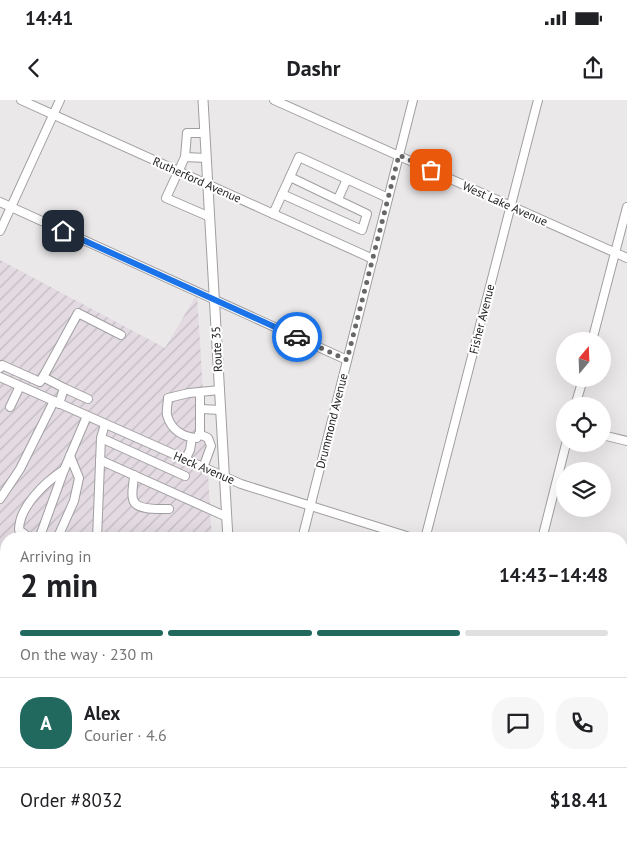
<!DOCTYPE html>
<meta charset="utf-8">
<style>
body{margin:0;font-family:"PT Sans",sans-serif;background:#f6f6f6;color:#202124;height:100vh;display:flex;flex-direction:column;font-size:19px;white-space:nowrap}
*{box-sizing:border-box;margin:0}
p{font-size:16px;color:#757577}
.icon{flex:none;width:28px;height:28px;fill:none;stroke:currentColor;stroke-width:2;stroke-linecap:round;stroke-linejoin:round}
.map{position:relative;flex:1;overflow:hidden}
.side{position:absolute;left:0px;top:432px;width:628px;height:311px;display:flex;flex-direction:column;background:#fff;border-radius:20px 20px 0 0;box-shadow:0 5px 20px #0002}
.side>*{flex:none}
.needle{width:32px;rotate:19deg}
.tools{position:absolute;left:556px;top:232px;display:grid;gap:10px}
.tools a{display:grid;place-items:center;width:55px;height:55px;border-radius:50%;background:#fff;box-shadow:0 5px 20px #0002;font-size:25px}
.pin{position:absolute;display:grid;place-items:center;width:42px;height:42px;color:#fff;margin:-21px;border-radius:10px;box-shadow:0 2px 8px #0006}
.courier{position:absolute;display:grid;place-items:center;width:50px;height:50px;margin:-25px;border:4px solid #1a73e8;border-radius:50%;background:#fff;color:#222;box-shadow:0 1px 6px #0007}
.head em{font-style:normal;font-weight:800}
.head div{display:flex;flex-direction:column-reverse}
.head{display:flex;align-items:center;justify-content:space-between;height:85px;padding:0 20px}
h1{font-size:32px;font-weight:800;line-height:38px}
.bar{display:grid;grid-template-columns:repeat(4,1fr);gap:8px 5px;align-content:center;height:60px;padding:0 20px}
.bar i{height:6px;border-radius:4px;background:#e0e0e0}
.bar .on{background:#21695f}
.bar p{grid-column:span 4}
.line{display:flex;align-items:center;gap:12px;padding:0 20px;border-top:1px solid #e0e0e0}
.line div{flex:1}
.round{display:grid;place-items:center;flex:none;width:52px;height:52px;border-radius:20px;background:#f6f6f6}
.status{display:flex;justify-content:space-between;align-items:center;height:35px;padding:0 25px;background:#fff;direction:ltr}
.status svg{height:14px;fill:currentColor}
header{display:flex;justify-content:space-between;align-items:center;height:65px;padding:0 20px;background:#fff;font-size:22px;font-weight:800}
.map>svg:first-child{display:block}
.industrial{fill:url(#industrial-furrows)}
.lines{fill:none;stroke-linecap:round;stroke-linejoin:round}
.minor-casing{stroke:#a19ea1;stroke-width:10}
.major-casing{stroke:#a19ea1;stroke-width:11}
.minor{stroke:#fff;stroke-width:8}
.major{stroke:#fff;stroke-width:9}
.done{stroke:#686768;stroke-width:5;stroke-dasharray:0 9}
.route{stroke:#1a73e8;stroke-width:6}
.labels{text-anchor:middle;stroke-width:4;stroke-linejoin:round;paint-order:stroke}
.street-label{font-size:12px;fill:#222122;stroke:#fff}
</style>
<div class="status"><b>14:41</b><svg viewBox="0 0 49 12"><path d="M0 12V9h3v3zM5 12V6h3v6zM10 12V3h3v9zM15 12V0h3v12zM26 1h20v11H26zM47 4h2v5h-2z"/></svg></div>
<header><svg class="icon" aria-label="back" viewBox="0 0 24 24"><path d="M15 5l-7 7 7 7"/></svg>Dashr<svg class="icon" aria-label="share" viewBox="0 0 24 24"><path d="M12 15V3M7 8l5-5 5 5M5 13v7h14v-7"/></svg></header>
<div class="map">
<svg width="627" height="743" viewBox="0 0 627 743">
<defs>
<pattern id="industrial-furrows" width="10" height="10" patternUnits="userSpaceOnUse" patternTransform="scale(1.25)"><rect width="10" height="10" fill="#e3dae2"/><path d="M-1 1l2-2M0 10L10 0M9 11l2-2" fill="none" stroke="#c2bbc2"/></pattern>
</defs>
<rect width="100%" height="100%" fill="#ebe8ea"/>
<polygon class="industrial" points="0,160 165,248 197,194 212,439 6,439 6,471 0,471"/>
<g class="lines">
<g class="minor-casing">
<g id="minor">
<polyline points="21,0 373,159"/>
<polyline points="274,0 627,158"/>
<polyline points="205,33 187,33 185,57 166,98 210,117"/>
<polyline points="185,57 206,58"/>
<polyline points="282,94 362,130 367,114 290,77"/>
<polyline points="338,99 347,79"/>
<polyline points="0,102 347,260"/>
<polyline points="273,114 299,57 388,98"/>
<polyline points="0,131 60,0"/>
<polyline points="592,241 627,107"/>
<polyline points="0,268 2,265 40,282 43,277 64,288 59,304"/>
<polyline points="0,277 241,384 416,439"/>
<polyline points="43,277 78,213 121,235"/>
<polyline points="64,288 88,299"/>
<path d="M 200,292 L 200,332 L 197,338 C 183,337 171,330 167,315 C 166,310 168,303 168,298 L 189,293 L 220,290"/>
<polyline points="575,306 583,279"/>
<polyline points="10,307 20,286"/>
<polyline points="201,309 221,310"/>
<polyline points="199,334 208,338 211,346 203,368"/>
<polyline points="602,335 627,341"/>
<polyline points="101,338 185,376"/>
<polyline points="100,360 227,417"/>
<polyline points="185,360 190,350 192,338"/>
<path d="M 134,375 C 134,383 131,392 133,399 C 135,411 160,409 169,409"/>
<polyline points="0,399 20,369 54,301"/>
<path d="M 31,439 L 19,430 C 19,407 45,382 64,370"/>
<polyline points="39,439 64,370 87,316"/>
<polyline points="57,439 74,401 79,378 70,356"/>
<polyline points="97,439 101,338 105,324"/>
<polyline points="302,439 413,0"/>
<polyline points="425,439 538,0"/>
<polyline points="542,439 566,344"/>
<polyline points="621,504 627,506"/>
<polyline points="621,596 627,598"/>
<polyline points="621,603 627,605"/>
<polyline points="0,665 6,666"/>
<polyline points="621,735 627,698"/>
<polyline points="459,738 494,743"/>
<polyline points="8,740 28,743"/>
<polyline points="70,743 70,738"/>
<polyline points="119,743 119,738"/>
<polyline points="137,743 138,738"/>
<polyline points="155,743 156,738"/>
<polyline points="185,743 186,738"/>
<polyline points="359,743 360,738"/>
<polyline points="503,743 504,738"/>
<polyline points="620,743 621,738"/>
</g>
</g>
<g class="major-casing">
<g id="major">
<polyline points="203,0 228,439"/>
<polyline points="251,738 258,743"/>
</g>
</g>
<use href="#minor" class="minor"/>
<use href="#major" class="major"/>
</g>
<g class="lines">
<polyline class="done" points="297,237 347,260 399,55 431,70"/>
<polyline class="route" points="63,131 297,237"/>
</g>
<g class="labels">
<g class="street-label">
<text transform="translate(197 80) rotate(24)" y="4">Rutherford Avenue</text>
<text transform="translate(505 104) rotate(24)" y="4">West Lake Avenue</text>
<text transform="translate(482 219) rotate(-76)" y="4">Fisher Avenue</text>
<text transform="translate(217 249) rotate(-93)" y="4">Route 35</text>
<text transform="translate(332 321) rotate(-76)" y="4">Drummond Avenue</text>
<text transform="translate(204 368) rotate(23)" y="4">Heck Avenue</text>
</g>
</g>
</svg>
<div class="tools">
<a><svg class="needle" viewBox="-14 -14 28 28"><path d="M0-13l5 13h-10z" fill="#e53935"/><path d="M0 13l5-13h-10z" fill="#757577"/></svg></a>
<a><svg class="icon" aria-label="locate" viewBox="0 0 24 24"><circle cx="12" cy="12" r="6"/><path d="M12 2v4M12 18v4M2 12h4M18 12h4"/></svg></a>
<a><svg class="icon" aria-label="layers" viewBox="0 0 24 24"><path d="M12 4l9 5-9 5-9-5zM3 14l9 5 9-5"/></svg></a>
</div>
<div class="pin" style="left:431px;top:70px;background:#ea580c"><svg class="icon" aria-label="bag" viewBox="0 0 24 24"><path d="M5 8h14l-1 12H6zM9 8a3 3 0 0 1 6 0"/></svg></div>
<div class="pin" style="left:63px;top:131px;background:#1f2937"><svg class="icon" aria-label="home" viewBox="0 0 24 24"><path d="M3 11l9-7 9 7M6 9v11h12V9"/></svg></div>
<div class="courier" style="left:297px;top:237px"><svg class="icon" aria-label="car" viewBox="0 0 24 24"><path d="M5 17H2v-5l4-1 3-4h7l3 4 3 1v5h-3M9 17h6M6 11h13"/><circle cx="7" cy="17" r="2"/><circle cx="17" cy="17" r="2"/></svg></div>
<section class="side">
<div class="head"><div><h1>2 min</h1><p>Arriving in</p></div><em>14:43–14:48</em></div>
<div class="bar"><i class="on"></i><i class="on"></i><i class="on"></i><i></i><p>On the way · 230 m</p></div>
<div class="line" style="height:90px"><b class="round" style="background:#21695f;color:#fff">A</b><div><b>Alex</b><p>Courier · 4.6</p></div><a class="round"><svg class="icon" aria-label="chat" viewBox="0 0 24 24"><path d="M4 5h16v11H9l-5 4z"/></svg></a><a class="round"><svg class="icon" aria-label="phone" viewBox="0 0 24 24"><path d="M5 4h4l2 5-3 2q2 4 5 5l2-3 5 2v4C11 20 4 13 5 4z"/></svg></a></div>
<div class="line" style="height:65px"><div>Order #8032</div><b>$18.41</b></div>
</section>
</div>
